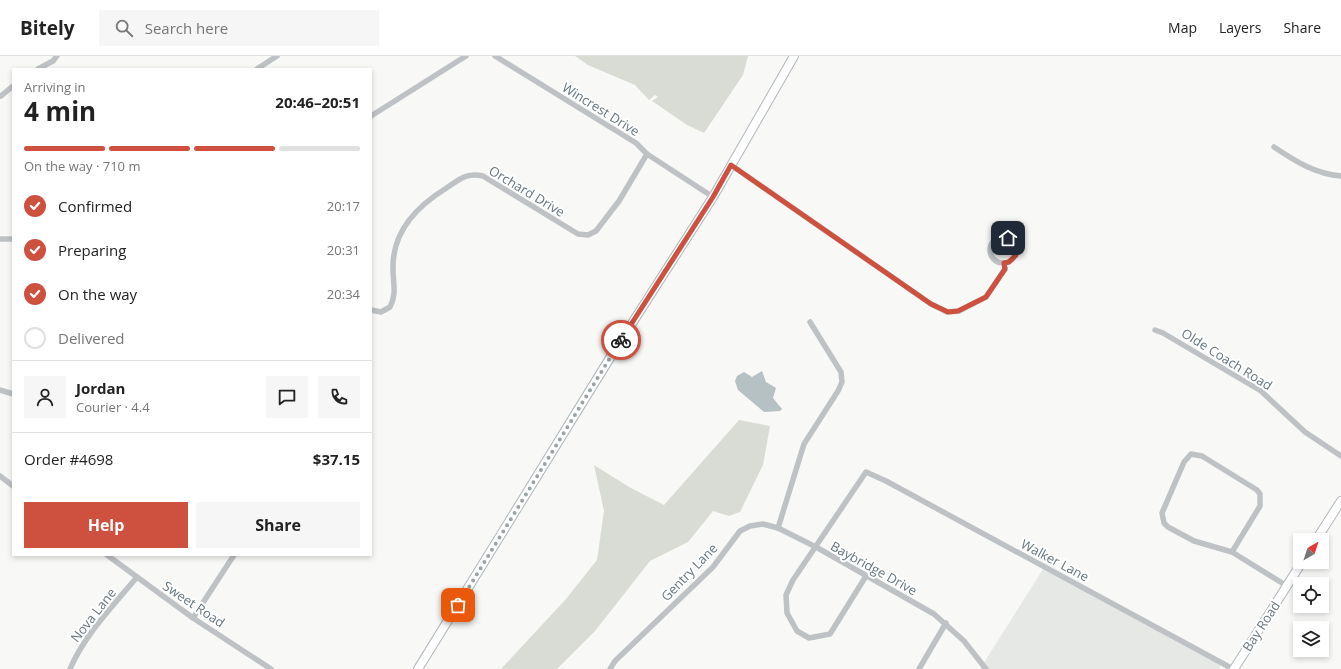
<!DOCTYPE html>
<meta charset="utf-8">
<style>
body{margin:0;font-family:"Open Sans",sans-serif;background:#f6f6f6;color:#222;height:100vh;display:flex;flex-direction:column;font-size:15px;white-space:nowrap}
*{box-sizing:border-box;margin:0}
p{font-size:13px;color:#767676}
.icon{flex:none;width:22px;height:22px;fill:none;stroke:currentColor;stroke-width:2;stroke-linecap:round;stroke-linejoin:round}
.map{position:relative;flex:1;overflow:hidden}
.panel{position:absolute;left:12px;top:12px;width:360px;height:488px;display:flex;flex-direction:column;background:#fff;border-radius:0px;box-shadow:0 2px 6px #0003}
.panel>*{flex:none}
.needle{width:26px;rotate:39deg}
.buttons{position:absolute;left:1293px;top:477px;display:grid;gap:8px}
.buttons a{display:grid;place-items:center;width:36px;height:36px;border-radius:0px;background:#fff;box-shadow:0 2px 6px #0003;font-size:20px}
.pin{position:absolute;display:grid;place-items:center;width:34px;height:34px;color:#fff;margin:-17px;border-radius:8px;box-shadow:0 2px 6px #0006}
.courier{position:absolute;display:grid;place-items:center;width:40px;height:40px;margin:-20px;border:3px solid #ce503f;border-radius:50%;background:#fff;color:#222;box-shadow:0 1px 5px #0007}
.summary em{font-style:normal;font-weight:700}
.summary div{display:flex;flex-direction:column-reverse}
.summary{display:flex;align-items:center;justify-content:space-between;height:68px;padding:0 12px}
h1{font-size:26px;font-weight:700;line-height:30px}
.bar{display:grid;grid-template-columns:repeat(4,1fr);gap:6px 4px;align-content:center;height:48px;padding:0 12px}
.bar i{height:5px;border-radius:3px;background:#e0e0e0}
.bar .current{background:#ce503f}
.bar p{grid-column:span 4}
.line{display:flex;align-items:center;gap:10px;padding:0 12px;border-top:1px solid #e0e0e0}
.line div{flex:1}
.round{display:grid;place-items:center;flex:none;width:42px;height:42px;border-radius:0px;background:#f6f6f6}
ol{padding:0 12px;list-style:none}
li{display:flex;align-items:center;gap:12px;height:44px}
li p{margin-inline-start:auto}
li .icon{padding:4px;border-radius:50%;background:#ce503f;color:#fff;stroke-width:4}
li:last-child{color:#767676}
li i{width:22px;height:22px;border:2px solid #e0e0e0;border-radius:50%}
.action{display:flex;gap:8px;margin-top:auto;padding:8px 12px}
.action a{flex:1;height:46px;border-radius:0px;background:#ce503f;color:#fff;font-size:16px;font-weight:700;line-height:46px;text-align:center}
.action a+a{background:#f6f6f6;color:#222}
header{display:flex;align-items:center;gap:24px;box-sizing:border-box;height:56px;padding:0 20px;background:#fff;border-bottom:1px solid #e0e0e0}
header strong{font-size:19px}
nav{display:flex;gap:22px;margin-inline-start:auto;font-size:14px}
.search{width:280px;height:36px;background:#f6f6f6;display:flex;align-items:center;gap:10px;box-sizing:border-box;padding:0 14px;border-radius:0px;color:#767676;font-size:15px}
.map>svg:first-child{display:block}
.built{fill:#e6e8e6}
.green{fill:#d9dcd5}
.water{fill:#b6c1c4}
.lines{fill:none;stroke-linecap:round;stroke-linejoin:round}
.secondary-casing{stroke:#b0b7ba;stroke-width:10}
.street{stroke:#bec2c5;stroke-width:5.5}
.secondary{stroke:#fff;stroke-width:8}
.done{stroke:#99a4a7;stroke-width:4;stroke-dasharray:0 7.2}
.route{stroke:#ce503f;stroke-width:5}
.labels{text-anchor:middle;stroke-width:4;stroke-linejoin:round;paint-order:stroke}
.street-label{font-size:13px;fill:#66767d;stroke:#fff}
</style>
<header>
<strong>Bitely</strong>
<div class="search"><svg class="icon" aria-label="search" viewBox="0 0 24 24"><circle cx="10" cy="10" r="6"/><path d="M15 15l6 6"/></svg>Search here</div>
<nav><a>Map</a><a>Layers</a><a>Share</a></nav>
</header>
<div class="map">
<svg width="1341" height="613" viewBox="0 0 1341 613">
<rect width="100%" height="100%" fill="#f8f8f6"/>
<polygon class="built" points="1045,510 1221,609 1219,613 980,613"/>
<g class="green">
<polygon points="575,0 748,0 743,19 704,77 687,69 652,45 658,41 655,39 649,44 635,29 588,9"/>
<polygon points="739,364 770,370 763,409 740,456 729,460 713,455 688,486 650,505 595,575 557,613 501,613 566,543 597,504 604,455 594,409 629,431 664,449"/>
</g>
<polygon class="water" points="762,315 766,326 776,332 773,342 782,353 780,355 764,356 738,334 735,325 737,320 744,316 752,321"/>
<g class="lines">
<g class="secondary-casing">
<g id="secondary">
<polyline points="1316,484 1341,445"/>
<polyline points="418,613 613,297 713,141 794,0"/>
<polyline points="1234,613 1302,506"/>
</g>
</g>
<g class="street">
<polyline points="495,0 636,87 647,98 713,141"/>
<polyline points="38,13 53,5 57,0"/>
<polyline points="257,13 277,0"/>
<polyline points="1,40 13,30"/>
<polyline points="371,60 466,0"/>
<path d="M 1274,91 C 1295,105 1315,118 1341,120"/>
<polyline points="731,109 931,248 947,256 959,255 986,241 1005,213 1004,207"/>
<circle cx="1003" cy="194" r="13"/>
<polyline points="0,183 13,183"/>
<path d="M 371,254 L 381,256 L 390,251 C 397,238 393,227 393,213 C 392,176 416,151 445,133 C 459,124 466,116 483,120 L 578,178 L 588,179 L 596,175 L 619,145 L 647,98"/>
<polyline points="1155,274 1163,277 1261,335 1305,376 1341,400"/>
<polyline points="0,334 13,338"/>
<polyline points="0,420 13,430"/>
<polyline points="778,472 804,388 838,335 842,326 841,316 810,266"/>
<polyline points="1232,496 1260,450 1260,438 1257,434 1202,400 1191,398 1184,406 1162,457 1164,467 1168,471 1194,485 1232,496 1287,530"/>
<polyline points="107,499 193,562 271,613"/>
<polyline points="866,520 830,578 809,582 797,575 787,557 786,539 793,524 866,416 886,425 1233,613"/>
<polyline points="193,562 234,499"/>
<path d="M 70,613 C 85,578 113,550 137,521"/>
<polyline points="610,613 615,605 713,511 740,475 750,470 763,468 778,472 816,491 934,558 964,585 986,613"/>
<polyline points="919,613 946,567"/>
</g>
<use href="#secondary" class="secondary"/>
</g>
<g class="lines">
<polyline class="done" points="458,549 621,284"/>
<polyline class="route" points="621,284 713,141 731,109 931,248 948,256 958,255 986,241 1005,213 1004,207 1009,206 1016,199 1016,189 1008,182"/>
</g>
<g class="labels">
<g class="street-label">
<text transform="translate(601 53) rotate(32)" y="5">Wincrest Drive</text>
<text transform="translate(527 135) rotate(31)" y="5">Orchard Drive</text>
<text transform="translate(1227 303) rotate(32)" y="5">Olde Coach Road</text>
<text transform="translate(1055 504) rotate(28)" y="5">Walker Lane</text>
<text transform="translate(874 512) rotate(29)" y="5">Baybridge Drive</text>
<text transform="translate(689 516) rotate(-46)" y="5">Gentry Lane</text>
<text transform="translate(194 548) rotate(34)" y="5">Sweet Road</text>
<text transform="translate(93 559) rotate(-52)" y="5">Nova Lane</text>
<text transform="translate(1261 570) rotate(-57)" y="5">Bay Road</text>
</g>
</g>
</svg>
<div class="buttons">
<a><svg class="needle" viewBox="-14 -14 28 28"><path d="M0-13l5 13h-10z" fill="#e53935"/><path d="M0 13l5-13h-10z" fill="#767676"/></svg></a>
<a><svg class="icon" aria-label="locate" viewBox="0 0 24 24"><circle cx="12" cy="12" r="6"/><path d="M12 2v4M12 18v4M2 12h4M18 12h4"/></svg></a>
<a><svg class="icon" aria-label="layers" viewBox="0 0 24 24"><path d="M12 4l9 5-9 5-9-5zM3 14l9 5 9-5"/></svg></a>
</div>
<div class="pin" style="left:458px;top:549px;background:#ea580c"><svg class="icon" aria-label="bag" viewBox="0 0 24 24"><path d="M5 8h14l-1 12H6zM9 8a3 3 0 0 1 6 0"/></svg></div>
<div class="pin" style="left:1008px;top:182px;background:#1f2937"><svg class="icon" aria-label="home" viewBox="0 0 24 24"><path d="M3 11l9-7 9 7M6 9v11h12V9"/></svg></div>
<div class="courier" style="left:621px;top:284px"><svg class="icon" aria-label="bike" viewBox="0 0 24 24"><circle cx="6" cy="16" r="4"/><circle cx="18" cy="16" r="4"/><path d="M6 16l4-8h5l3 8M10 8l3 8H6M13 5h3"/></svg></div>
<section class="panel">
<div class="summary"><div><h1>4 min</h1><p>Arriving in</p></div><em>20:46–20:51</em></div>
<div class="bar"><i class="current"></i><i class="current"></i><i class="current"></i><i></i><p>On the way · 710 m</p></div>
<ol>
<li><svg class="icon" aria-label="check" viewBox="0 0 24 24"><path d="M5 12l5 5 9-10"/></svg>Confirmed<p>20:17</p></li>
<li><svg class="icon" aria-label="check" viewBox="0 0 24 24"><path d="M5 12l5 5 9-10"/></svg>Preparing<p>20:31</p></li>
<li><svg class="icon" aria-label="check" viewBox="0 0 24 24"><path d="M5 12l5 5 9-10"/></svg>On the way<p>20:34</p></li>
<li><i></i>Delivered</li>
</ol>
<div class="line" style="height:72px"><a class="round"><svg class="icon" aria-label="person" viewBox="0 0 24 24"><circle cx="12" cy="8" r="4"/><path d="M4 21q1-7 8-7t8 7"/></svg></a><div><b>Jordan</b><p>Courier · 4.4</p></div><a class="round"><svg class="icon" aria-label="chat" viewBox="0 0 24 24"><path d="M4 5h16v11H9l-5 4z"/></svg></a><a class="round"><svg class="icon" aria-label="phone" viewBox="0 0 24 24"><path d="M5 4h4l2 5-3 2q2 4 5 5l2-3 5 2v4C11 20 4 13 5 4z"/></svg></a></div>
<div class="line" style="height:52px"><div>Order #4698</div><b>$37.15</b></div>
<div class="action"><a>Help</a><a>Share</a></div>
</section>
</div>
